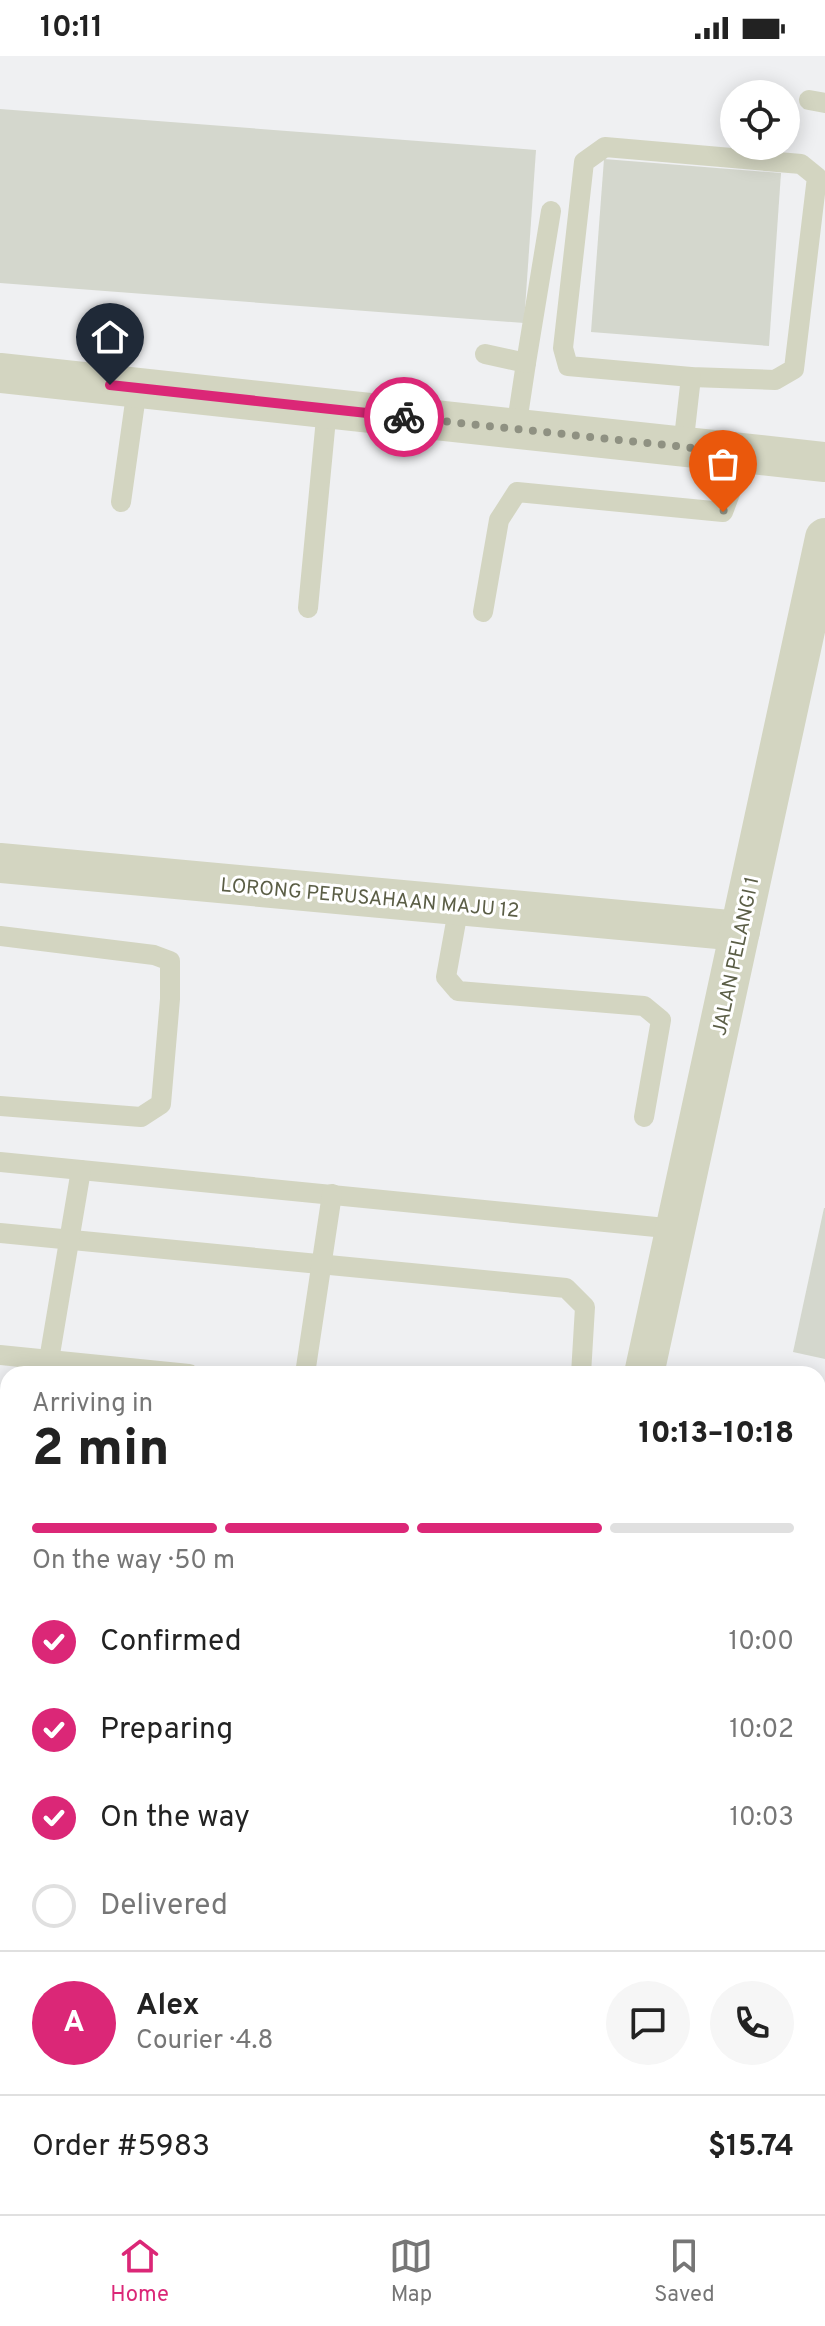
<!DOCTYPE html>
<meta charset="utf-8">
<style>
body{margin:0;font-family:Overpass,sans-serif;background:#f6f6f6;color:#222;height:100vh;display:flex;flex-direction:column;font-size:30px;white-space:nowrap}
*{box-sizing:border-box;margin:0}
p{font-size:26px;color:#767676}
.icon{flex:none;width:44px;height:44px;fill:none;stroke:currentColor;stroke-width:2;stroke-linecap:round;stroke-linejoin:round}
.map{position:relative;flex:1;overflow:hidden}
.details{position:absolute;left:0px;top:1310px;width:826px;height:848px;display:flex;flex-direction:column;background:#fff;border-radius:24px 24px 0 0;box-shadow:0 4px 20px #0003}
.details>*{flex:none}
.fabs{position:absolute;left:720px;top:24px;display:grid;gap:16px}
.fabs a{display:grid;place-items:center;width:80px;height:80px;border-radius:50%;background:#fff;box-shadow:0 4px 20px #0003;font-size:40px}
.pin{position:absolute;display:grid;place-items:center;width:68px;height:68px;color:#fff;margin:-82px -34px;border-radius:50% 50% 50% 0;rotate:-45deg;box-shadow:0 0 8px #0007}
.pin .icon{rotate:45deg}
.courier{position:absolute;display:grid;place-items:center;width:80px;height:80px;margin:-40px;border:6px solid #db2777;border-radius:50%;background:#fff;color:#222;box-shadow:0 2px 10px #0007}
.overview em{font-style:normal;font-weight:800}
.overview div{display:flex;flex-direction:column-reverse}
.overview{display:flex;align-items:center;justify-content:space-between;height:136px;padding:0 32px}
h1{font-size:52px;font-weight:800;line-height:60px}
.bar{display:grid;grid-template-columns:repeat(4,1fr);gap:12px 8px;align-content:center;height:96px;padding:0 32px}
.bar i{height:10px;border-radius:6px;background:#e0e0e0}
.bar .active{background:#db2777}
.bar p{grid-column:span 4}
.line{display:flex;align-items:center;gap:20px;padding:0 32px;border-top:2px solid #e0e0e0}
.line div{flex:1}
.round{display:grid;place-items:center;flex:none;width:84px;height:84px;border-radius:42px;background:#f6f6f6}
ol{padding:0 32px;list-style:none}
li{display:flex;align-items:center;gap:24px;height:88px}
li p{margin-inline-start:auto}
li .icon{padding:8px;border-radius:50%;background:#db2777;color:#fff;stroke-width:4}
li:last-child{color:#767676}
li i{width:44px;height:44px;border:4px solid #e0e0e0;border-radius:50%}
.status{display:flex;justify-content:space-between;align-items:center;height:56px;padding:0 40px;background:#fff;direction:ltr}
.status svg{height:22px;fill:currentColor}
.menu{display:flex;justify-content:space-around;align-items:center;height:112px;border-top:2px solid #e0e0e0;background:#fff;font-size:22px;color:#767676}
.menu a{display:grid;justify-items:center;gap:4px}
.menu .active{color:#db2777}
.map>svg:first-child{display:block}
.green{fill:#f2bbba}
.building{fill:#d4d7cd}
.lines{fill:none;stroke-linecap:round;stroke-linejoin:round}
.lane{stroke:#d3d5c1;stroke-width:20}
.street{stroke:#d3d5c1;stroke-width:40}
.primary{stroke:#ccd0ad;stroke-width:44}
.done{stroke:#8f9182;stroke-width:8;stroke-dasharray:0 14.4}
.route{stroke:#db2777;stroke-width:10}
.labels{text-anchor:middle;stroke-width:6;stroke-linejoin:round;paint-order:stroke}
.street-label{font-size:20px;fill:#5b5e46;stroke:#fff}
</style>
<div class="status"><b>10:11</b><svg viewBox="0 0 49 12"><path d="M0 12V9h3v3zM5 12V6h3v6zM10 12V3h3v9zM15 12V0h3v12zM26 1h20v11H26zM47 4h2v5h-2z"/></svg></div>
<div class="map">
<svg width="825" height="2158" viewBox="0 0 825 2158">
<rect width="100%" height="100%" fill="#eff0f2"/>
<g class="green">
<polygon points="0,1372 8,1381 8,1578 0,1585"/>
<polygon points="818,1476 825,1477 825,1654 818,1662"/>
</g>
<g class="building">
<polygon points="0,53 536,94 524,267 0,227"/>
<polygon points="604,103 781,117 769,290 591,276"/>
<polygon points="824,1152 825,1152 825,1303 793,1296"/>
<polygon points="0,1997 8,2008 8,2128 0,2117"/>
<polygon points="25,2150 75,2150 65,2158 31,2158"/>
</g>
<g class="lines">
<g class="lane">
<polyline points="809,44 825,47"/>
<polygon points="605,91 801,108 817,121 794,313 775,324 691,321 568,310 563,292 584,106"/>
<polyline points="485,298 526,307 516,373"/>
<polyline points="526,307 551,155"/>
<polyline points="683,391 691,321"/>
<polyline points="121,446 137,332"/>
<polyline points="308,552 327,352"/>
<polyline points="483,556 499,464 517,436 723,456 732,432 731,396"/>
<polyline points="459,849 446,921 458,935 644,950 661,964 644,1061"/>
<polyline points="0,880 154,899 170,905 170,943 161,1048 141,1061 0,1050"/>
<polyline points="0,1106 676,1173"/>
<polyline points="0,1177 566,1232 585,1251 581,1318"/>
<polyline points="0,1299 189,1318"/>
<polyline points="49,1304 81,1114"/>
<polyline points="305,1318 332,1138"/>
<polyline points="818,2052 825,2046"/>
<polyline points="700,2158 709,2150"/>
</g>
<g class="street">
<polyline points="0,317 825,406"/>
<polyline points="0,807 740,875"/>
<polyline points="644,1318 825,482"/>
<polyline points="818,1439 825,1439"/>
<polyline points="0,1654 8,1648"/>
</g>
<g class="primary">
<polyline points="818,1748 825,1740"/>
<polyline points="818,1845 825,1838"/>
<polyline points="366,2158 376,2150"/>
<polyline points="479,2158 488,2150"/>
</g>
</g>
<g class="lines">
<polyline class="done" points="404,361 731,396 732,432 723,456"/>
<polyline class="route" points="110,329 404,361"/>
</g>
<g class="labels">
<g class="street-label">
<text transform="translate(370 841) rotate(5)" y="7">LORONG PERUSAHAAN MAJU 12</text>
<text transform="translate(735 900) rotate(-78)" y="7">JALAN PELANGI 1</text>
</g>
</g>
</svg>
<div class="fabs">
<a><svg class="icon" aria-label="locate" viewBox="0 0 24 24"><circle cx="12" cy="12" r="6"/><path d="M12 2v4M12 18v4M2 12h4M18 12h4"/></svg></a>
</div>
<div class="pin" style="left:723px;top:456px;background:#ea580c"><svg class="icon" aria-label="bag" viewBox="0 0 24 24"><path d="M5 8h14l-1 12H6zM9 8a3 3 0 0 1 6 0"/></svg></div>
<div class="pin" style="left:110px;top:329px;background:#1f2937"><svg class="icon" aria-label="home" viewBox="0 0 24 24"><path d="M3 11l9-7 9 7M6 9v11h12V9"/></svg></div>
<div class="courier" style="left:404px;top:361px"><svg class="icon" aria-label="bike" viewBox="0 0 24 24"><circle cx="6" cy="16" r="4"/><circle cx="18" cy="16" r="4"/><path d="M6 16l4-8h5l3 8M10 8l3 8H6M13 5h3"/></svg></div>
<section class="details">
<div class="overview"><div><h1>2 min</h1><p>Arriving in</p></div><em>10:13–10:18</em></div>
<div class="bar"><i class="active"></i><i class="active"></i><i class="active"></i><i></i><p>On the way · 50 m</p></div>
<ol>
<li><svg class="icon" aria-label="check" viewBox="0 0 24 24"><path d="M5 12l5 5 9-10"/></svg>Confirmed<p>10:00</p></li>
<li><svg class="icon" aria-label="check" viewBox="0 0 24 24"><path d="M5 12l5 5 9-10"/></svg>Preparing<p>10:02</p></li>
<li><svg class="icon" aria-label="check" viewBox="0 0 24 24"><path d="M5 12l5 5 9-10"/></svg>On the way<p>10:03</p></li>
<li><i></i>Delivered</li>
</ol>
<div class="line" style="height:144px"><b class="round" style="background:#db2777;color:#fff">A</b><div><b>Alex</b><p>Courier · 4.8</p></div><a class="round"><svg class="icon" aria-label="chat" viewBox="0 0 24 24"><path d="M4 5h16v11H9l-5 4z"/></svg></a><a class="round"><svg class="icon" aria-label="phone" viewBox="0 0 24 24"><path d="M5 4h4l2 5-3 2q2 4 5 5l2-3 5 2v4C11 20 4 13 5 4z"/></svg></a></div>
<div class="line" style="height:104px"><div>Order #5983</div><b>$15.74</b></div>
</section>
</div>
<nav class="menu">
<a class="active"><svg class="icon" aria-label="home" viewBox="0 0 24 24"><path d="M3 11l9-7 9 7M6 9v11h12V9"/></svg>Home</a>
<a><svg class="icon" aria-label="map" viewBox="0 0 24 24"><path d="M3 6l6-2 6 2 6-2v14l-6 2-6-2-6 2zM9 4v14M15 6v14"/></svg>Map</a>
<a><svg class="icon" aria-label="saved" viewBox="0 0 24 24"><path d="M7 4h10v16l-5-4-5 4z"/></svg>Saved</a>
</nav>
